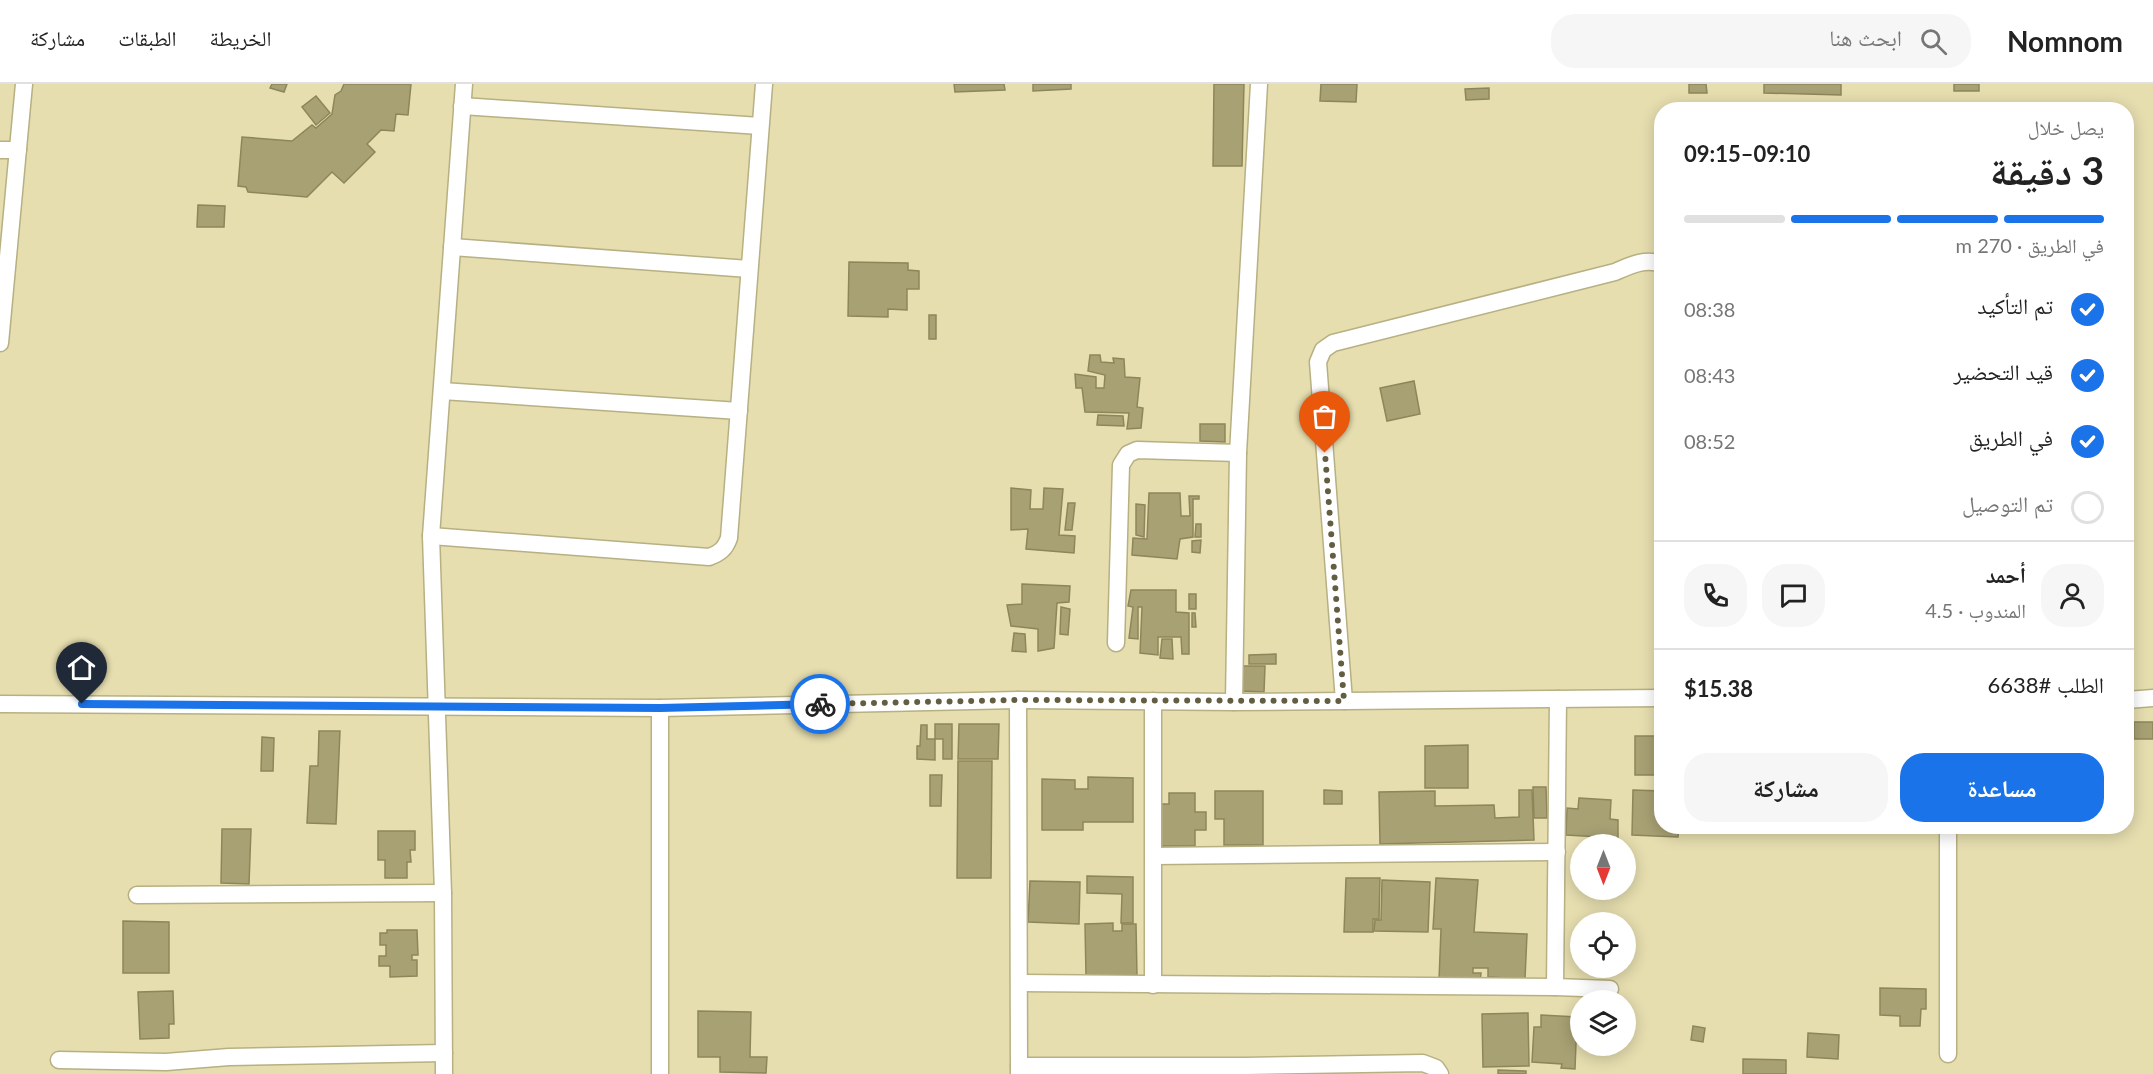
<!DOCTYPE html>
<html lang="ar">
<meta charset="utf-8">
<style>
body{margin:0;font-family:Lato,"Noto Naskh Arabic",sans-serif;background:#f6f6f6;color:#222;direction:rtl;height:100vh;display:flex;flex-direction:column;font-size:22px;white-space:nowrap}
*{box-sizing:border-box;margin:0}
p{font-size:20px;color:#767676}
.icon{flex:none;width:33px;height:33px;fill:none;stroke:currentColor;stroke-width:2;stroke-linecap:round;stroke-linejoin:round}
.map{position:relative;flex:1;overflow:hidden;direction:ltr}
.sheet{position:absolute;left:1654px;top:18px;width:480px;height:732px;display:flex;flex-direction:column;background:#fff;border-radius:24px;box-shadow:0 3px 15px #0003;direction:rtl}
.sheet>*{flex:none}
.needle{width:39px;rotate:180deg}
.controls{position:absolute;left:1570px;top:750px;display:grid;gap:12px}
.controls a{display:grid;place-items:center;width:66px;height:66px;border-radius:50%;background:#fff;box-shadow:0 3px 15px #0003;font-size:30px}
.pin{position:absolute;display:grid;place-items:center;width:51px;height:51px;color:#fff;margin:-62px -26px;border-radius:50% 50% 50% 0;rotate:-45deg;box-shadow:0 0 6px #0007}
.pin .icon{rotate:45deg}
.courier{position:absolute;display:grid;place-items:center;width:60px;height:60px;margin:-30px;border:4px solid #1a73e8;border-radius:50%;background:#fff;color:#222;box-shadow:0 2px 8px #0007}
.summary em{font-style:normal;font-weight:700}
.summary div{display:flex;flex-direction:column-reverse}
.summary{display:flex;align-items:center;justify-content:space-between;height:102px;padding:0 30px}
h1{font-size:39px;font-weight:700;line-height:45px}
.bar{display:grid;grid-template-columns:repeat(4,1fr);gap:9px 6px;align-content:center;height:72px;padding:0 30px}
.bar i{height:8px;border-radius:4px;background:#e0e0e0}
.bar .selected{background:#1a73e8}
.bar p{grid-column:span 4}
.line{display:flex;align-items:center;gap:15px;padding:0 30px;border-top:2px solid #e0e0e0}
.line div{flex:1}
.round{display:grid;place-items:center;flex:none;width:63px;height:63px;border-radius:24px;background:#f6f6f6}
ol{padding:0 30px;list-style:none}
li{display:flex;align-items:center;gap:18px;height:66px}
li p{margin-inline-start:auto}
li .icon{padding:6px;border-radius:50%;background:#1a73e8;color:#fff;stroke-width:4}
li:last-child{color:#767676}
li i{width:33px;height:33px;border:3px solid #e0e0e0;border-radius:50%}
.button{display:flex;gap:12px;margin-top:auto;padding:12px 30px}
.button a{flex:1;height:69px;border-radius:24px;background:#1a73e8;color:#fff;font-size:24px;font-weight:700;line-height:69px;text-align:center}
.button a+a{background:#f6f6f6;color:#222}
header{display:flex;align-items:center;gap:36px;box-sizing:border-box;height:84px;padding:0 30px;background:#fff;border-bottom:2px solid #e0e0e0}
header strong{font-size:28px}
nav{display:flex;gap:33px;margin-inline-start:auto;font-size:21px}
.search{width:420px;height:54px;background:#f6f6f6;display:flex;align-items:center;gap:15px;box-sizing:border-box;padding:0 21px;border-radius:24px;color:#767676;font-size:22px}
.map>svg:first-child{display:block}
.building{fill:#a8a174;stroke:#8e865b;stroke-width:1.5}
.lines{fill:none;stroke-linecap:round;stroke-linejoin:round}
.minor-casing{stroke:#b7b083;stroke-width:19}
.minor{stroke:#fff;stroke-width:16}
.done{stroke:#635e42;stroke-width:6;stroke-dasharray:0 10.8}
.route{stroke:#1a73e8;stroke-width:8}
</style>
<header>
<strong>Nomnom</strong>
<div class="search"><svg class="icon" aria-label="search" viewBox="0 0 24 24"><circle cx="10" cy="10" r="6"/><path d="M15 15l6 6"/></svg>ابحث هنا</div>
<nav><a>الخريطة</a><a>الطبقات</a><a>مشاركة</a></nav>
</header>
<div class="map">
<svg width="2153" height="990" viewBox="0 0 2153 990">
<rect width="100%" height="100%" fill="#e6deaf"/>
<g class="building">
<polygon points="272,0 287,0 284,8 270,4"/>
<polygon points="344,0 411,0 408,31 396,30 394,47 381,46 367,60 375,68 344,99 332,88 307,113 248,108 246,103 238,102 242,53 292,57 312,41 316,44 332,30 335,11 341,7"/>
<polygon points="954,0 1004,0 1005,6 955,8"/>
<polygon points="1033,0 1071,0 1071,5 1033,7"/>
<polygon points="1214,0 1244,0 1242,82 1213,82"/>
<polygon points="1321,0 1357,0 1356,18 1320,17"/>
<polygon points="1689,0 1706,0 1707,9 1689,9"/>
<polygon points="1764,0 1841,0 1841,11 1764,9"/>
<rect x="1954" y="0" width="25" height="7"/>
<polygon points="1489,4 1489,15 1466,16 1465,5"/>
<polygon points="316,12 330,29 316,41 302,23"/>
<polygon points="198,121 225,122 224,143 197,143"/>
<polygon points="849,178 908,179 908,186 919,187 919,205 907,205 907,226 888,225 888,233 848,232"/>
<rect x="929" y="231" width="7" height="24"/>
<polygon points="1090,271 1100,271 1101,278 1114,279 1113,274 1124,275 1125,293 1140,294 1137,323 1143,324 1141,344 1127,345 1129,329 1085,328 1082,304 1076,304 1075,290 1096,293 1096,304 1104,304 1105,291 1088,287"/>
<polygon points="1414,297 1420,330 1387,337 1380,304"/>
<polygon points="1098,331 1123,332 1124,342 1097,341"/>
<polygon points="1200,340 1225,340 1225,358 1200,357"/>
<polygon points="1011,404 1031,406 1030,425 1043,425 1044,404 1063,405 1059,451 1075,452 1074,469 1026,465 1028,445 1011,446"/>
<polygon points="1149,409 1180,409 1181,432 1190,432 1189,412 1199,412 1199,415 1193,415 1193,453 1180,455 1177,475 1132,471 1133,454 1147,455"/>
<polygon points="1068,419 1075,419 1072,446 1065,446"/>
<polygon points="1136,420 1145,421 1144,453 1136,451"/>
<polygon points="1196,440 1201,440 1201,453 1195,453"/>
<polygon points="1201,456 1200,469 1192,468 1192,457"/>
<polygon points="1022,500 1070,502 1069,518 1057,519 1054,564 1038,567 1038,545 1011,542 1007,521 1022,520"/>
<polygon points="1131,506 1176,506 1176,528 1189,529 1189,570 1182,570 1181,553 1158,553 1158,571 1140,569 1142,523 1138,523 1138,555 1129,554 1133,523 1128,522"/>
<rect x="1189" y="510" width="7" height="15"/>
<polygon points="1061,523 1070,525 1068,551 1060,550"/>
<polygon points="1192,529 1195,529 1196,543 1192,543"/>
<polygon points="1014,549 1025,550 1026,568 1012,567"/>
<polygon points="1162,555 1172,555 1173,575 1160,574"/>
<polygon points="1276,570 1276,580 1249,580 1249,571"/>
<polygon points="1243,582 1265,582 1264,608 1242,607"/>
<rect x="2134" y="638" width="19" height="17"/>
<polygon points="935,640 952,640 952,675 943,675 943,655 935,655"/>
<polygon points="959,640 999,640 998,675 958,675"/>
<polygon points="921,641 927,641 927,655 935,655 935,676 917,675 917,662 920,662"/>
<polygon points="319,647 340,647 336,740 307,739 310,682 318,682"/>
<polygon points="1635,652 1662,652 1662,688 1660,688 1660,691 1635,691"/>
<polygon points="262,653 274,654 273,687 261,687"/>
<polygon points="1468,661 1468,704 1425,704 1425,662"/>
<polygon points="958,677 992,677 991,794 957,794"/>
<polygon points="930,691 942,691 941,722 930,722"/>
<polygon points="1088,693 1133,694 1133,738 1083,738 1083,746 1042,746 1042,695 1075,696 1075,705 1088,705"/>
<polygon points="1533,703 1546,703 1547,734 1534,734"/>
<polygon points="1324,706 1342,707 1342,720 1324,720"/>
<polygon points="1519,706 1532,706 1534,756 1380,760 1379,708 1435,707 1435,722 1494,721 1495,734 1519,733"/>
<polygon points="1633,706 1662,707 1662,742 1679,742 1678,753 1632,751"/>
<polygon points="1215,707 1263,707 1263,761 1224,761 1224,735 1215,735"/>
<polygon points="1169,709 1195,709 1195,728 1206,728 1206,746 1195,746 1195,762 1160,762 1160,720 1169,720"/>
<polygon points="1579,714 1611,716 1610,735 1618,736 1618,754 1566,751 1567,724 1578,725"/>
<polygon points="222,745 251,745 249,800 221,799"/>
<polygon points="378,747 415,747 415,766 410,766 411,778 407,778 407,794 385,794 385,776 378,776"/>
<polygon points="1087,792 1133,793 1133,839 1121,839 1122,810 1087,809"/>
<polygon points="1346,794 1380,794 1379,835 1373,835 1373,848 1344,848"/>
<polygon points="1436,794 1478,796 1474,848 1527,850 1525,895 1488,893 1488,884 1473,884 1473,889 1481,889 1480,898 1439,896 1441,845 1433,845"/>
<polygon points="1382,796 1430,798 1428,848 1374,847 1375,836 1381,836"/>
<polygon points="1030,797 1080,798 1079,840 1028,838"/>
<polygon points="123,837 169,838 169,889 123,889"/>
<polygon points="1113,839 1113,847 1122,847 1122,840 1136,840 1137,891 1086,892 1085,840"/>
<polygon points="387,846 417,846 418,871 412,871 412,876 417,876 417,892 390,893 390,882 379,882 379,872 386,872 386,861 380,861 380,849 387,849"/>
<polygon points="1880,904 1926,905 1926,925 1921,925 1920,942 1900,942 1900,932 1880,931"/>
<polygon points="173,907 174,940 169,940 169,954 140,955 138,908"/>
<polygon points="698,927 751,928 750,973 767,973 766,989 720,988 720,973 698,973"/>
<polygon points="1528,929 1529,982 1483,983 1482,930"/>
<polygon points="1541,931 1577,933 1575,985 1561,984 1562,980 1532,978 1534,943 1541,943"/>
<polygon points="1693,942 1705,944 1703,958 1691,956"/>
<polygon points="1808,949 1839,951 1838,975 1807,973"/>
<polygon points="1743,975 1786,976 1786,990 1743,990"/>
<polygon points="1498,986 1526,987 1526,990 1498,990"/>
</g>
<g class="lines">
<g class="minor-casing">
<g id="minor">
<polyline points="462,22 760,42"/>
<polyline points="0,66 18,66"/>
<polyline points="452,163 749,185"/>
<polyline points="0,259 24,0"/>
<polyline points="442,307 739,327"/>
<path d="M 431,452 L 709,473 C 720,469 725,465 729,454 L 764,0"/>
<polyline points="1116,559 1121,381 1128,370 1137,366 1238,369"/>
<polyline points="1018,616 1019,990"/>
<polyline points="2127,616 2153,614"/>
<polyline points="1153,617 1153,901"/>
<path d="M 1344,617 L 1318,278 L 1323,266 L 1333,259 L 1615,188 C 1631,181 1645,174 1662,180"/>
<polyline points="1234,618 1238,369 1259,0"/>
<polyline points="0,620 660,624 1018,616 1234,618 1662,614"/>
<polyline points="660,624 660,990"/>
<polyline points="1154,772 1557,768"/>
<polyline points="137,811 443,809"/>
<polyline points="1020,899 1555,903 1610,905"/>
<polyline points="1555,903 1558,615"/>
<polyline points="1948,970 1948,742"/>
<polyline points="59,976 166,978 229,973 444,969"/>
<polyline points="1019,982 1245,982 1423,979 1436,984 1440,990"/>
<polyline points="444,990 443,809 431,452 464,0"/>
</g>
</g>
<use href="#minor" class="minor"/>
</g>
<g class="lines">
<polyline class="done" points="820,620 1018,616 1344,617 1325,369"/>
<polyline class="route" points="82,620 660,624 820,620"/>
</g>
</svg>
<div class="controls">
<a><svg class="needle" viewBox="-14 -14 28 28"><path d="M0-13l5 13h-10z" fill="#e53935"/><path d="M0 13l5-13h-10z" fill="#767676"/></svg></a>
<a><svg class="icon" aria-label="locate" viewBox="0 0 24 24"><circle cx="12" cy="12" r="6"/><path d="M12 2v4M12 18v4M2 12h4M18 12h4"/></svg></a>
<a><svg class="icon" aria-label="layers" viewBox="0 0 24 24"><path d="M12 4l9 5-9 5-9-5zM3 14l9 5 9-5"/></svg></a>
</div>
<div class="pin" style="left:1325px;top:369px;background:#ea580c"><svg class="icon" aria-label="bag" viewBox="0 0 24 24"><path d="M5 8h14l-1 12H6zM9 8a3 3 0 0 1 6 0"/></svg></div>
<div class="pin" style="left:82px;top:620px;background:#1f2937"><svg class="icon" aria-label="home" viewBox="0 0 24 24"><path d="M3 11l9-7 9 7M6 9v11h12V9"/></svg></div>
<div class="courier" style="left:820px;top:620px"><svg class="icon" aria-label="bike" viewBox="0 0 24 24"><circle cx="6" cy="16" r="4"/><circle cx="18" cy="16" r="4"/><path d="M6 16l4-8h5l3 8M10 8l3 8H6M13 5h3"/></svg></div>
<section class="sheet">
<div class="summary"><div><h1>3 دقيقة</h1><p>يصل خلال</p></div><em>09:10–09:15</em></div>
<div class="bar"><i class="selected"></i><i class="selected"></i><i class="selected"></i><i></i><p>في الطريق · 270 m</p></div>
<ol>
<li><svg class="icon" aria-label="check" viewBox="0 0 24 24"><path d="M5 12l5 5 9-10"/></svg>تم التأكيد<p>08:38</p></li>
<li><svg class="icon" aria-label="check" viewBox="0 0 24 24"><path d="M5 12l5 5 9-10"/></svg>قيد التحضير<p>08:43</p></li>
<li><svg class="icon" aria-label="check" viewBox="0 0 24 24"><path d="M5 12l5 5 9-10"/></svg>في الطريق<p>08:52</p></li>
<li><i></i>تم التوصيل</li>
</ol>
<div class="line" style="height:108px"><a class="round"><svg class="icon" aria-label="person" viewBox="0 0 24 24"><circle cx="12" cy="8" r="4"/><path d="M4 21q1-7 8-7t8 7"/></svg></a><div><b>أحمد</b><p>المندوب · 4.5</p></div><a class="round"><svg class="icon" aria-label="chat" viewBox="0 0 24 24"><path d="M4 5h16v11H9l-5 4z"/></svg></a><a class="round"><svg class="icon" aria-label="phone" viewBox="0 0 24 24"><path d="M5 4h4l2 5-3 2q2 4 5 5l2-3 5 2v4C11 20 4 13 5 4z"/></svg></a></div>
<div class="line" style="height:78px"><div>الطلب #6638</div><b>$15.38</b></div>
<div class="button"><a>مساعدة</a><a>مشاركة</a></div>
</section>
</div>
